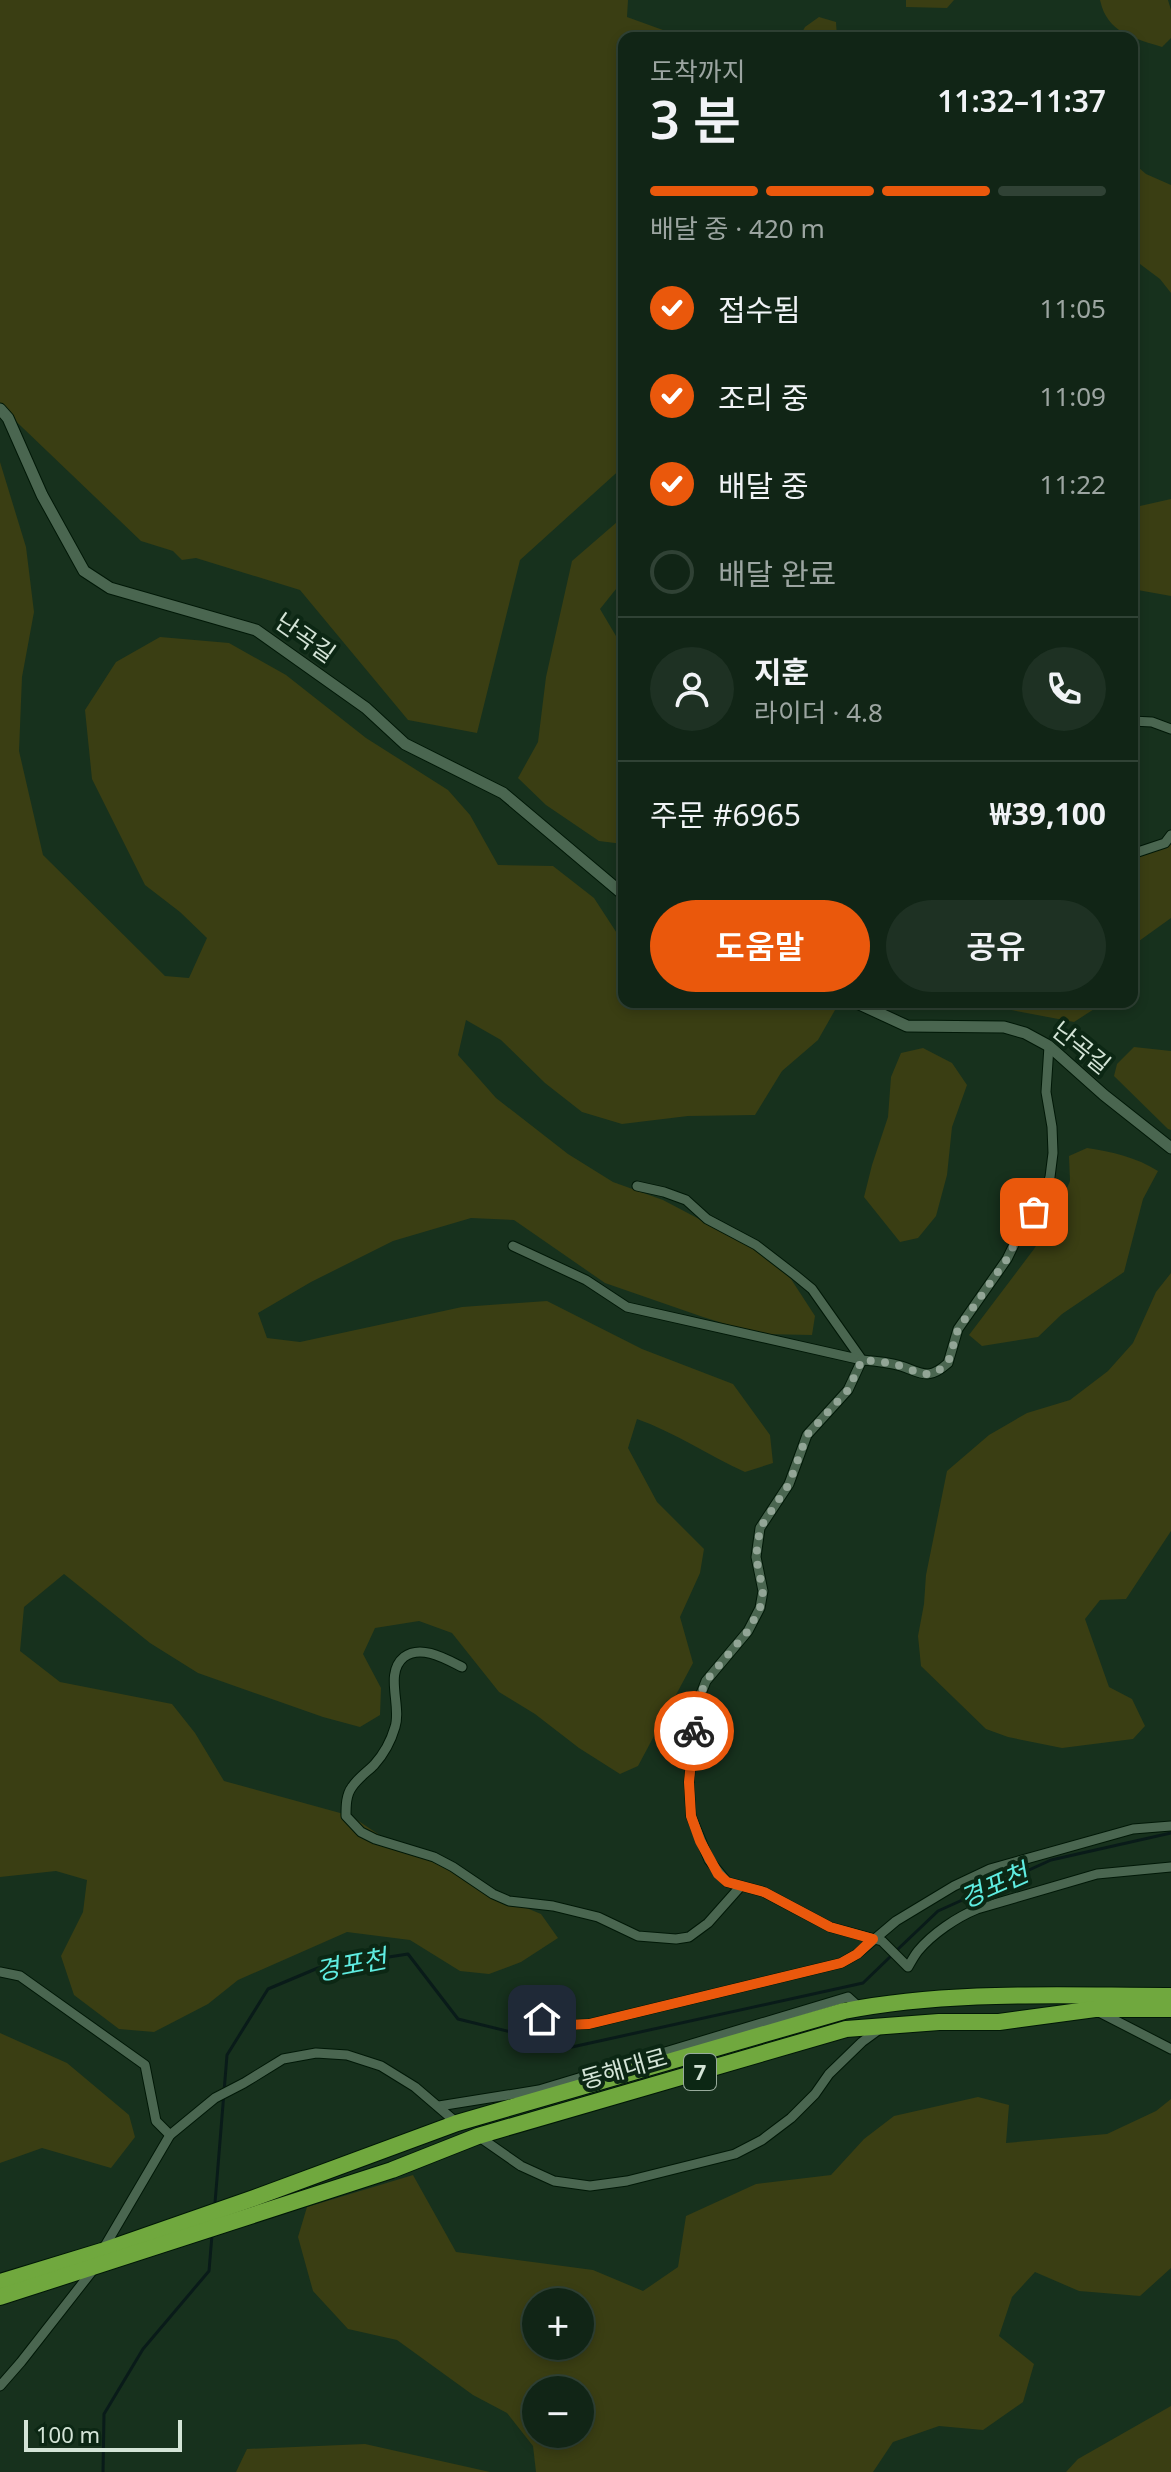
<!DOCTYPE html>
<html lang="ko">
<meta charset="utf-8">
<style>
body{margin:0;font-family:"Noto Sans","Noto Sans KR",sans-serif;background:#1e3123;color:#f1f3f6;height:100vh;display:flex;flex-direction:column;font-size:30px;white-space:nowrap}
*{box-sizing:border-box;margin:0}
p{font-size:26px;color:#9ca5a1}
.icon{flex:none;width:44px;height:44px;fill:none;stroke:currentColor;stroke-width:2;stroke-linecap:round;stroke-linejoin:round}
.map{position:relative;flex:1;overflow:hidden}
.drawer{position:absolute;left:618px;top:32px;width:520px;height:976px;display:flex;flex-direction:column;background:#112516;border-radius:16px;box-shadow:0 4px 12px #0003,0 0 0 2px #304235}
.drawer>*{flex:none}
.controls{position:absolute;left:522px;top:2288px;display:grid;gap:16px}
.controls a{display:grid;place-items:center;width:72px;height:72px;border-radius:50%;background:#112516;box-shadow:0 4px 12px #0003,0 0 0 2px #304235;font-size:40px}
.scale{position:absolute;left:24px;bottom:20px;width:158px;box-sizing:border-box;padding-left:8px;border:4px solid #d4e4d7;border-top:0;font-size:22px;line-height:28px;white-space:nowrap;color:#d4e4d7;-webkit-text-stroke:6px #0c2714;paint-order:stroke}
.pin{position:absolute;display:grid;place-items:center;width:68px;height:68px;color:#fff;margin:-34px;border-radius:16px;box-shadow:0 4px 12px #0006}
.courier{position:absolute;display:grid;place-items:center;width:80px;height:80px;margin:-40px;border:6px solid #ea580c;border-radius:50%;background:#fff;color:#222;box-shadow:0 2px 10px #0007}
.head em{font-style:normal;font-weight:600}
.head div{display:flex;flex-direction:column-reverse}
.head{display:flex;align-items:center;justify-content:space-between;height:136px;padding:0 32px}
h1{font-size:52px;font-weight:600;line-height:60px}
.bar{display:grid;grid-template-columns:repeat(4,1fr);gap:12px 8px;align-content:center;height:96px;padding:0 32px}
.bar i{height:10px;border-radius:6px;background:#304235}
.bar .current{background:#ea580c}
.bar p{grid-column:span 4}
.line{display:flex;align-items:center;gap:20px;padding:0 32px;border-top:2px solid #304235}
.line div{flex:1}
.round{display:grid;place-items:center;flex:none;width:84px;height:84px;border-radius:42px;background:#1e3123}
ol{padding:0 32px;list-style:none}
li{display:flex;align-items:center;gap:24px;height:88px}
li p{margin-inline-start:auto}
li .icon{padding:8px;border-radius:50%;background:#ea580c;color:#fff;stroke-width:4}
li:last-child{color:#9ca5a1}
li i{width:44px;height:44px;border:4px solid #304235;border-radius:50%}
.button{display:flex;gap:16px;margin-top:auto;padding:16px 32px}
.button a{flex:1;height:92px;border-radius:48px;background:#ea580c;color:#fff;font-size:32px;font-weight:600;line-height:92px;text-align:center}
.button a+a{background:#1e3123;color:#f1f3f6}
.map>svg:first-child{display:block}
.green{fill:#3a3e13;fill-rule:evenodd}
.lines{fill:none;stroke-linecap:round;stroke-linejoin:round}
.stream{stroke:#091b19;stroke-width:3}
.minor-casing{stroke:#011807;stroke-width:11}
.tertiary-casing{stroke:#011807;stroke-width:13}
.trunk-casing{stroke:#011807;stroke-width:18}
.minor{stroke:#4a6650;stroke-width:9}
.tertiary{stroke:#4a6650;stroke-width:11}
.trunk{stroke:#70a83e;stroke-width:16}
.done{stroke:#92a596;stroke-width:8;stroke-dasharray:0 14.4}
.route{stroke:#ea580c;stroke-width:10}
.labels{text-anchor:middle;stroke-width:8;stroke-linejoin:round;paint-order:stroke}
.shield{fill:#0c2714;stroke:#98ab9c;stroke-width:2}
.shield-label{font-size:22px;font-weight:bold;fill:#d4e4d7}
.street-label{font-size:24px;fill:#d4e4d7;stroke:#0c2714}
.water-label{font-size:26px;font-style:italic;fill:#5fede1;stroke:#0c2714}
</style>
<div class="map">
<svg width="1171" height="2472" viewBox="0 0 1171 2472">
<rect width="100%" height="100%" fill="#17311d"/>
<g class="green">
<polygon points="0,0 628,0 627,17 685,38 624,38 624,466 520,560 477,733 408,720 300,590 196,558 182,560 173,551 141,541 0,406"/>
<polygon points="906,0 954,0 947,8 906,7"/>
<path d="M 1100,0 L 1168,0 L 1171,10 L 1171,38 L 1162,47 C 1134,38 1107,33 1100,0 Z"/>
<polygon points="819,17 836,22 837,38 799,38 805,27"/>
<polygon points="1132,162 1146,174 1171,185 1171,293 1160,279 1132,258"/>
<path d="M 0,462 L 26,547 L 34,612 L 22,677 L 19,751 L 43,855 L 165,976 L 189,978 L 207,938 L 180,912 L 145,885 L 92,779 L 85,710 L 116,662 L 160,637 L 229,643 L 286,675 L 366,738 L 448,790 L 470,815 L 498,865 L 553,866 L 594,898 L 624,944 L 624,1002 L 815,1002 L 835,1010 L 818,1040 L 782,1071 L 755,1115 L 688,1116 L 622,1124 L 582,1112 L 545,1083 L 501,1040 L 466,1020 L 458,1055 L 496,1098 L 568,1154 L 613,1182 L 663,1200 L 760,1251 L 791,1279 L 815,1316 L 812,1335 L 758,1334 L 703,1317 L 605,1283 L 514,1220 L 471,1218 L 393,1241 L 311,1282 L 258,1313 L 267,1338 L 300,1342 L 462,1307 L 547,1301 L 642,1349 L 733,1384 L 770,1435 L 773,1463 L 745,1472 C 708,1455 674,1432 637,1419 L 628,1448 L 657,1502 L 704,1549 L 700,1573 L 680,1617 L 693,1663 L 638,1766 L 620,1774 L 579,1748 L 535,1714 L 499,1692 L 452,1633 L 419,1621 L 375,1628 L 363,1654 L 381,1688 L 380,1715 L 360,1727 L 323,1717 L 198,1673 L 150,1643 L 64,1574 L 24,1607 L 20,1651 L 60,1682 L 172,1704 L 195,1733 L 224,1781 L 351,1816 L 402,1850 L 454,1870 L 495,1895 L 541,1914 L 558,1938 L 521,1962 L 489,1974 L 460,1971 L 410,1940 L 347,1932 L 238,1980 L 208,2004 L 154,2032 L 119,2029 L 74,1995 L 61,1956 L 83,1912 L 87,1880 L 56,1871 L 0,1877 Z"/>
<polygon points="1171,499 1171,596 1132,589 1132,505 1140,506"/>
<polygon points="624,516 624,579 600,609 616,636 624,643 623,844 599,841 546,805 518,778 538,742 546,677 572,561"/>
<polygon points="1171,844 1171,918 1139,941 1132,953 1132,856 1157,845"/>
<polygon points="969,1002 1105,1002 1074,1022"/>
<polygon points="1134,1047 1171,1051 1171,1130 1168,1129 1114,1076 1117,1064"/>
<polygon points="923,1048 952,1063 967,1085 952,1127 947,1175 936,1216 918,1238 900,1242 864,1197 872,1165 888,1117 891,1077 901,1053"/>
<path d="M 1087,1148 C 1112,1152 1136,1157 1158,1171 L 1143,1199 L 1124,1272 L 1062,1314 L 1038,1337 L 982,1346 L 969,1335 L 1034,1249 L 1058,1210 L 1070,1181 L 1069,1156 Z"/>
<polygon points="1171,1273 1171,1531 1126,1599 1100,1600 1085,1619 1109,1687 1132,1699 1145,1726 1133,1739 1062,1748 1008,1737 986,1729 921,1666 918,1636 924,1604 926,1575 947,1471 989,1435 1027,1413 1070,1400 1108,1371 1133,1343 1156,1292"/>
<polygon points="0,2033 67,2063 129,2115 135,2137 111,2168 42,2148 0,2163"/>
<path d="M 978,2097 L 1009,2105 L 1006,2143 L 1107,2134 L 1156,2111 L 1171,2099 L 1171,2268 L 1140,2296 L 1079,2291 L 1035,2272 L 1012,2297 L 999,2336 L 1034,2364 L 1023,2402 L 983,2430 L 939,2426 L 893,2442 L 873,2472 L 536,2472 L 533,2446 L 507,2413 L 473,2395 L 397,2340 L 348,2329 L 313,2291 L 298,2237 L 307,2207 L 413,2175 L 456,2252 L 593,2270 L 643,2291 L 678,2267 L 686,2216 L 756,2184 L 831,2175 L 864,2139 L 894,2116 ZM 536,2302 L 580,2302 L 580,2346 L 536,2346 ZM 536,2390 L 580,2390 L 580,2434 L 536,2434 Z"/>
<polygon points="1171,2406 1171,2472 1066,2472 1078,2459"/>
<polygon points="365,2444 490,2472 236,2472 247,2449"/>
</g>
<g class="lines">
<g class="stream">
<polyline points="897,1950 938,1911 1051,1860 1171,1833"/>
<polyline points="215,2203 227,2055 268,1989 318,1968 408,1954 458,2019 572,2047 863,1983 891,1956"/>
<polyline points="103,2472 104,2414 143,2349 209,2271 212,2235"/>
</g>
<g class="minor-casing">
<g id="minor">
<polyline points="1132,721 1152,722 1171,729"/>
<polyline points="1132,854 1165,843 1171,835"/>
<polyline points="637,1186 664,1192 686,1200 707,1219 756,1245 795,1275 812,1289 862,1360"/>
<path d="M 513,1246 L 586,1280 L 627,1307 L 862,1360 C 875,1361 888,1362 901,1366 C 922,1373 928,1381 948,1363 L 958,1329 L 1007,1259 L 1023,1226 L 1043,1197 L 1050,1177 L 1053,1153 L 1052,1127 L 1046,1092 L 1049,1046"/>
<path d="M 862,1360 L 848,1390 L 807,1435 L 789,1484 L 760,1528 L 756,1557 L 763,1591 L 760,1608 L 748,1631 L 706,1681 L 697,1704 L 689,1782 L 691,1816 L 709,1860 L 727,1882 L 764,1892 L 830,1927 L 882,1941 L 908,1967 C 911,1962 914,1956 918,1951 C 932,1934 957,1917 977,1909 L 1097,1874 L 1171,1867"/>
<path d="M 462,1667 C 446,1659 421,1644 404,1657 C 384,1673 402,1706 395,1727 C 391,1741 383,1755 374,1765 C 367,1772 358,1778 352,1787 C 346,1795 346,1806 346,1816 L 361,1832 L 375,1839 L 434,1857 L 453,1867 L 493,1894 L 509,1901 L 553,1906 L 598,1917 L 638,1936 L 676,1939 L 689,1937 L 708,1923 L 740,1887"/>
<polyline points="0,1972 20,1976 145,2065 156,2121 170,2135"/>
<polyline points="518,2012 566,2025 589,2024 841,1963 857,1954 896,1921 954,1886 990,1869 1133,1829 1171,1826"/>
<polyline points="1099,2012 1171,2049"/>
<polyline points="439,2106 539,2090 848,1997 860,2008"/>
<polyline points="478,2136 521,2166 554,2181 590,2186 627,2181 735,2154 762,2140 791,2118 815,2094 829,2074 862,2042 881,2028"/>
<polyline points="102,2251 170,2135 215,2098 244,2083 283,2059 316,2053 347,2055 381,2066 415,2087 457,2123"/>
<polyline points="0,2386 21,2362 93,2270"/>
</g>
</g>
<g class="tertiary-casing">
<g id="tertiary">
<polyline points="0,409 8,418 42,495 84,571 110,588 256,630 366,708 405,744 503,793 624,895"/>
<polyline points="855,1002 907,1026 1004,1027 1025,1033 1049,1046 1104,1095 1171,1148"/>
</g>
</g>
<g class="trunk-casing">
<g id="trunk">
<path d="M 0,2282 L 102,2251 L 254,2198 L 457,2123 L 844,2011 C 951,1990 1062,1996 1171,1996"/>
<polyline points="0,2297 392,2170 478,2136 846,2029 939,2022 999,2022 1095,2009 1171,2009"/>
</g>
</g>
<use href="#minor" class="minor"/>
<use href="#tertiary" class="tertiary"/>
<use href="#trunk" class="trunk"/>
</g>
<g class="lines">
<path class="done" d="M 694,1731 L 697,1704 L 706,1681 L 748,1631 L 760,1608 L 763,1591 L 756,1557 L 760,1528 L 789,1484 L 807,1435 L 848,1390 L 862,1360 C 875,1361 888,1362 901,1366 C 922,1373 928,1381 948,1363 L 958,1329 L 1007,1259 L 1023,1226 L 1034,1212"/>
<polyline class="route" points="542,2019 566,2025 589,2024 841,1963 857,1954 873,1939 830,1927 764,1892 727,1882 718,1874 700,1841 691,1816 689,1782 694,1731"/>
</g>
<g class="labels">
<rect class="shield" x="684" y="2054" width="32" height="36" rx="6"/>
<g class="shield-label">
<text x="700" y="2080">7</text>
</g>
<g class="street-label">
<text transform="translate(305 638) rotate(35)" y="8">난곡길</text>
<text transform="translate(1081 1048) rotate(39)" y="8">난곡길</text>
<text transform="translate(624 2069) rotate(-16)" y="8">동해대로</text>
</g>
<g class="water-label">
<text transform="translate(994 1886) rotate(-24)" y="9">경포천</text>
<text transform="translate(351 1965) rotate(-11)" y="9">경포천</text>
</g>
</g>
</svg>
<div class="controls">
<a>+</a>
<a>−</a>
</div>
<div class="scale">100 m</div>
<div class="pin" style="left:1034px;top:1212px;background:#ea580c"><svg class="icon" aria-label="bag" viewBox="0 0 24 24"><path d="M5 8h14l-1 12H6zM9 8a3 3 0 0 1 6 0"/></svg></div>
<div class="pin" style="left:542px;top:2019px;background:#1f2937"><svg class="icon" aria-label="home" viewBox="0 0 24 24"><path d="M3 11l9-7 9 7M6 9v11h12V9"/></svg></div>
<div class="courier" style="left:694px;top:1731px"><svg class="icon" aria-label="bike" viewBox="0 0 24 24"><circle cx="6" cy="16" r="4"/><circle cx="18" cy="16" r="4"/><path d="M6 16l4-8h5l3 8M10 8l3 8H6M13 5h3"/></svg></div>
<section class="drawer">
<div class="head"><div><h1>3 분</h1><p>도착까지</p></div><em>11:32–11:37</em></div>
<div class="bar"><i class="current"></i><i class="current"></i><i class="current"></i><i></i><p>배달 중 · 420 m</p></div>
<ol>
<li><svg class="icon" aria-label="check" viewBox="0 0 24 24"><path d="M5 12l5 5 9-10"/></svg>접수됨<p>11:05</p></li>
<li><svg class="icon" aria-label="check" viewBox="0 0 24 24"><path d="M5 12l5 5 9-10"/></svg>조리 중<p>11:09</p></li>
<li><svg class="icon" aria-label="check" viewBox="0 0 24 24"><path d="M5 12l5 5 9-10"/></svg>배달 중<p>11:22</p></li>
<li><i></i>배달 완료</li>
</ol>
<div class="line" style="height:144px"><a class="round"><svg class="icon" aria-label="person" viewBox="0 0 24 24"><circle cx="12" cy="8" r="4"/><path d="M4 21q1-7 8-7t8 7"/></svg></a><div><b>지훈</b><p>라이더 · 4.8</p></div><a class="round"><svg class="icon" aria-label="phone" viewBox="0 0 24 24"><path d="M5 4h4l2 5-3 2q2 4 5 5l2-3 5 2v4C11 20 4 13 5 4z"/></svg></a></div>
<div class="line" style="height:104px"><div>주문 #6965</div><b>₩39,100</b></div>
<div class="button"><a>도움말</a><a>공유</a></div>
</section>
</div>
